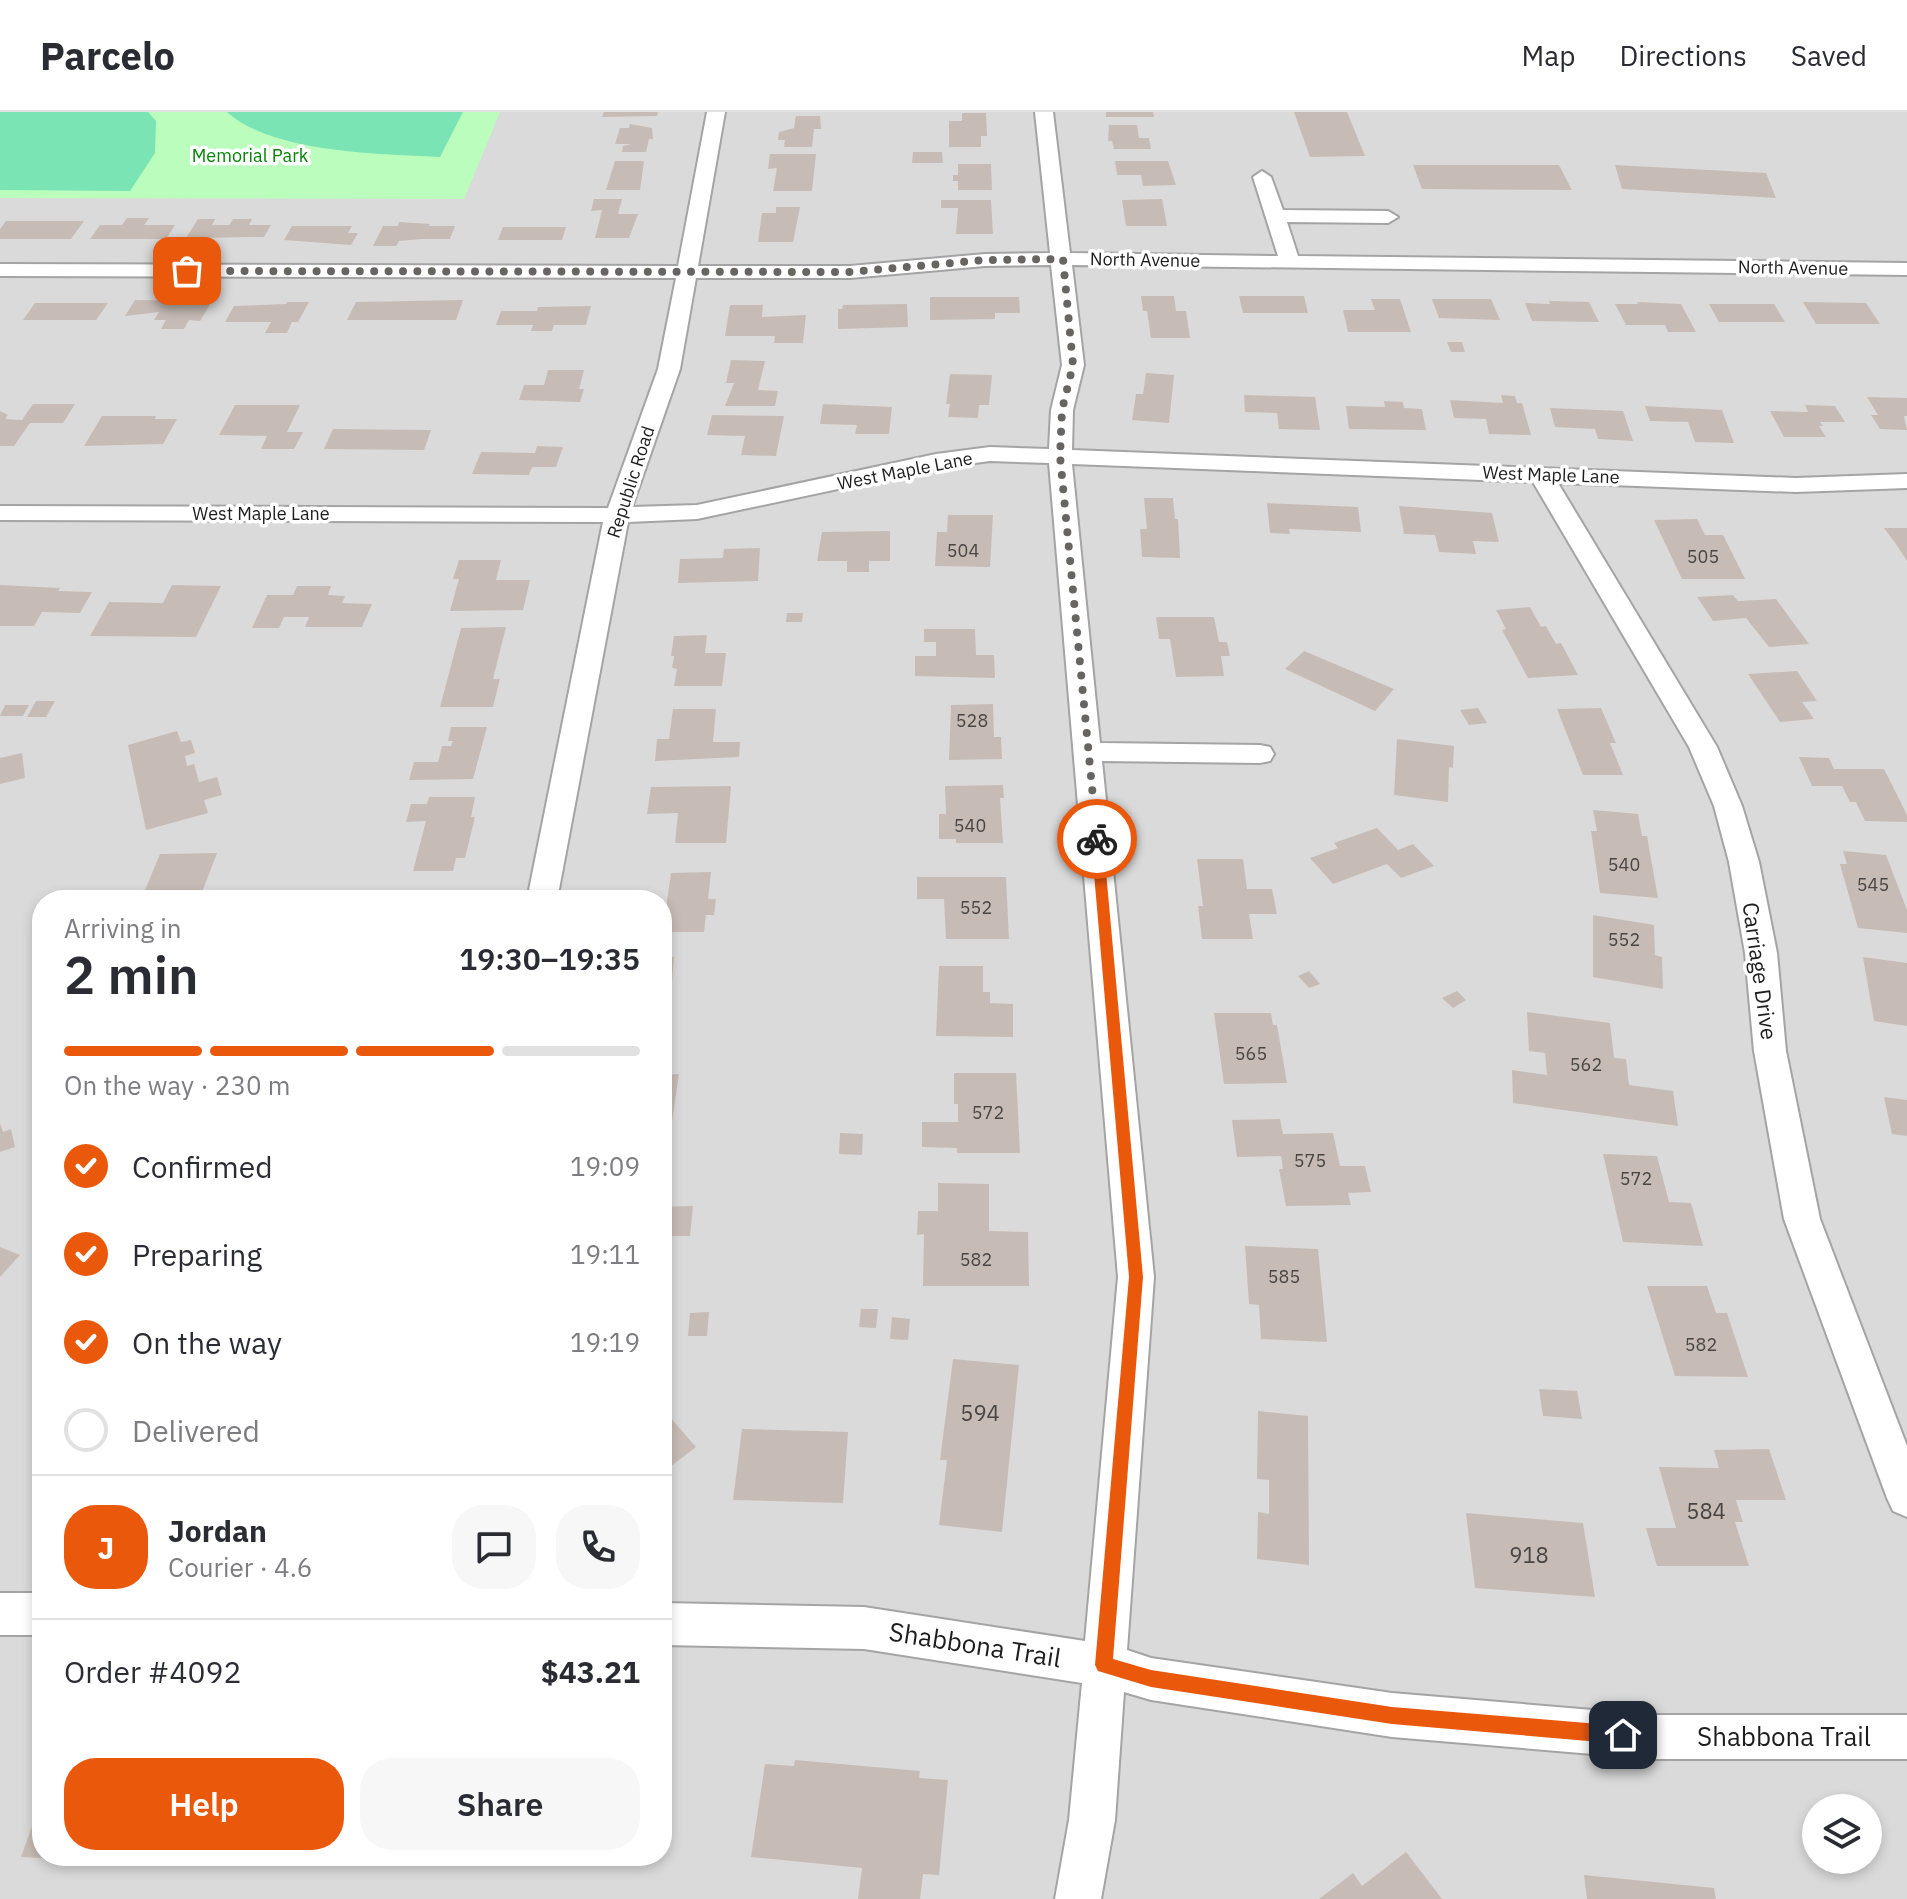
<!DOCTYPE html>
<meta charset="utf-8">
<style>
body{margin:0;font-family:"IBM Plex Sans",sans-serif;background:#f7f7f7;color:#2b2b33;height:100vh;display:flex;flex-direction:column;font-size:30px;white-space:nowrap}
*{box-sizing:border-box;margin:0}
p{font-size:26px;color:#7c7c81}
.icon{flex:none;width:44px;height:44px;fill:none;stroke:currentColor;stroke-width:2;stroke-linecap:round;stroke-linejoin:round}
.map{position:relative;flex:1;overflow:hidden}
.details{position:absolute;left:32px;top:778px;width:640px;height:976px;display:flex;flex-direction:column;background:#fff;border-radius:32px;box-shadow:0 4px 12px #0003}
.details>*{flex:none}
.controls{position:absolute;left:1802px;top:1682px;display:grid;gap:16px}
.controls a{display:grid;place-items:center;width:80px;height:80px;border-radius:50%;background:#fff;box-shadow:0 4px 12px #0003;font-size:40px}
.pin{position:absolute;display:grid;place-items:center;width:68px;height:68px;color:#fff;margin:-34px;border-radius:16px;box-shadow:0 4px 12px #0006}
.courier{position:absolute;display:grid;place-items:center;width:80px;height:80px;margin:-40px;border:6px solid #ea580c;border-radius:50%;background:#fff;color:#222;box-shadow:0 2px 10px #0007}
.summary em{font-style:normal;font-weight:600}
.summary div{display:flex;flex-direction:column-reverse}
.summary{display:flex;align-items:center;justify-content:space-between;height:136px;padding:0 32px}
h1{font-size:52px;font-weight:600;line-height:60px}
.bar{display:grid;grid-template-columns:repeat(4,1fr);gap:12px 8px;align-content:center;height:96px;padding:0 32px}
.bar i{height:10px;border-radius:6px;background:#e1e1e2}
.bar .active{background:#ea580c}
.bar p{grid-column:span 4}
.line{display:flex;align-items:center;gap:20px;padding:0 32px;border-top:2px solid #e1e1e2}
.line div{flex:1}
.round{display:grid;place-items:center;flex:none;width:84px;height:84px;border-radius:32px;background:#f7f7f7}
ol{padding:0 32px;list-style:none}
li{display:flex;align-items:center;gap:24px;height:88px}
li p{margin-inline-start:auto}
li .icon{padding:8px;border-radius:50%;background:#ea580c;color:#fff;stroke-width:4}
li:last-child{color:#7c7c81}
li i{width:44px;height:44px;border:4px solid #e1e1e2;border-radius:50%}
.cta{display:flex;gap:16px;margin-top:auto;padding:16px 32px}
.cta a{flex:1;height:92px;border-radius:32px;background:#ea580c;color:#fff;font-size:32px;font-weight:600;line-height:92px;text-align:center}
.cta a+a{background:#f7f7f7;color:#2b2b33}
header{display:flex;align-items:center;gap:48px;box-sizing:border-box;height:112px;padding:0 40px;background:#fff;border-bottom:2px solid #e1e1e2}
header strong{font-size:38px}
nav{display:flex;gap:44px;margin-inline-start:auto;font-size:28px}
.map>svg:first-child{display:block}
.residential{fill:#dbdada;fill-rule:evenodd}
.park{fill:#bbfdbc}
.pitch{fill:#7ae4b4}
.building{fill:#c7bcb5}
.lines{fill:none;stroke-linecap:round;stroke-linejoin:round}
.street-casing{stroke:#a4a4a4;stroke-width:4}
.street{fill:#fff;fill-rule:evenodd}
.route{fill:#ea580c}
.done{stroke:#666562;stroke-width:8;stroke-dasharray:0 14.4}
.labels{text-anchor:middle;stroke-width:7;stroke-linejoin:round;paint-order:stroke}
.far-park-label{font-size:18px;fill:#048306;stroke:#fff}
.far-street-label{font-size:18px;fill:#1d1d1d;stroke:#fff}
.number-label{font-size:18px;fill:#484543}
.street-label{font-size:22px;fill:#1d1d1d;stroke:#fff}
.near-number-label{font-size:22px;fill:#484543}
.near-street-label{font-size:26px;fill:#1d1d1d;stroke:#fff}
</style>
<header>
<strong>Parcelo</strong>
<nav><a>Map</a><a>Directions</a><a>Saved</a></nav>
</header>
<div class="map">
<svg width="1907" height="1787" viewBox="0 0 1907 1787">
<rect width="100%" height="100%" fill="#efeae2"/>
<path class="residential" d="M 0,0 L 1907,0 L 1907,1787 L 0,1787 ZM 42,788 L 662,788 L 662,1744 L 42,1744 ZM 1816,1696 L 1868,1696 L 1868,1748 L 1816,1748 Z"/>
<polygon class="park" points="0,0 500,0 464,87 0,86"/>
<g class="pitch">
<polygon points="0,0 148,0 156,9 155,41 130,79 0,78"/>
<path d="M 227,0 L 463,0 L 440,45 C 381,42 272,41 227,0 Z"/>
</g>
<g class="building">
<polygon points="604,0 658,0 657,4 602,5"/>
<polygon points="1106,0 1153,0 1154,5 1106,5"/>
<polygon points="1294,0 1347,0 1365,44 1310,45"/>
<polygon points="962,1 986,1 987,24 981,24 981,35 949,35 949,9 962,9"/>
<polygon points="796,4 820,4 821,17 814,17 812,35 784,35 785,28 778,28 779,20 794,16"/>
<polygon points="630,12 652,16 653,27 649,27 646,40 622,40 623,34 631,32 615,32 620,16 629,16"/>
<polygon points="1109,13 1137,13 1139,26 1149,26 1151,37 1114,37 1112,29 1108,29"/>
<polygon points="913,40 942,40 943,51 912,51"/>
<polygon points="770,42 816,42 812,79 773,79 777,56 768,57"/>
<polygon points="615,49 644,49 640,78 606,78"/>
<polygon points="1115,49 1168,49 1176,73 1143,74 1141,63 1117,63"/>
<polygon points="958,52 991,52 992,78 958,78 958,69 953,69 953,63 958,63"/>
<polygon points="1413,53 1559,53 1572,78 1422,77"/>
<polygon points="1615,53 1766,61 1776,86 1622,77"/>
<polygon points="594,87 622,87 618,102 638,102 629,126 595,126 602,98 591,99"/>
<polygon points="1162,87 1167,114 1126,114 1122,88"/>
<polygon points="941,88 991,88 993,122 956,122 958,96 941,96"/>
<polygon points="776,95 800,95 793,130 758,130 762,101 776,101"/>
<polygon points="127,106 149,106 144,113 175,113 166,127 90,127 100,113 122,113"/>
<polygon points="198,107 215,107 212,113 229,113 233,107 252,107 249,113 271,113 264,125 186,126"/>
<polygon points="6,109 84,109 71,127 0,127 0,117"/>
<polygon points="399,110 430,112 429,114 455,114 450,127 422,127 399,129 396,134 373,134 383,114 398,114"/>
<polygon points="292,114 352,114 348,121 358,121 351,133 284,128"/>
<polygon points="503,115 566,115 562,128 498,128"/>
<polygon points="1141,184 1174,184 1176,199 1186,199 1190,226 1151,226 1147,199 1143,199"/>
<polygon points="1239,184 1304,184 1308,201 1243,201"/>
<polygon points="930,185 1019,185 1020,201 995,201 995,207 930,208"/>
<polygon points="1371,187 1400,187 1411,220 1348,220 1343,198 1375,198"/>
<polygon points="1432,187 1491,187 1500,208 1439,206"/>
<polygon points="135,188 212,189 200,209 189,208 184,217 161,217 166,208 154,208 159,200 125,204"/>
<polygon points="463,188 456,208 347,208 356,190"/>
<polygon points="1549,189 1589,190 1599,210 1532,209 1525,191 1550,192"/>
<polygon points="287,190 309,190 298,210 292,210 287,221 265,221 271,210 225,210 234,194 286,192"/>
<polygon points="1637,190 1681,192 1696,220 1668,220 1665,213 1626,213 1615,192 1638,192"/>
<polygon points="1803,190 1866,191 1880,212 1816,212"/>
<polygon points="35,191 108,191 96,208 23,208"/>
<polygon points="907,192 908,215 838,217 838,197 842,197 843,193"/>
<polygon points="1709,192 1774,192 1785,210 1719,210"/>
<polygon points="730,193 763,193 762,205 806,203 803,231 774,231 775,224 725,224"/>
<polygon points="591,194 586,213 554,213 552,219 531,219 533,213 496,213 501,199 537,199 538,195"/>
<polygon points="1447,230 1462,230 1465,240 1451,240"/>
<polygon points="731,248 765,249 758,278 778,279 775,294 725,294 734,271 726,271"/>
<polygon points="548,258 584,258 579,277 584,277 580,290 519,288 524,273 544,273"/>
<polygon points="1146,261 1174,263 1169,311 1132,308 1136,282 1143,282"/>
<polygon points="950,262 992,263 989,293 979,293 978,306 948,305 950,292 946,292"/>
<polygon points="1244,283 1315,285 1320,318 1279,317 1277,301 1245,300"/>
<polygon points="1501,283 1515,284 1517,291 1522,291 1531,323 1489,322 1486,307 1454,306 1450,288 1503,291"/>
<polygon points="1867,285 1907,286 1907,304 1904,304 1907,318 1880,317 1871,303 1878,303"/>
<polygon points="1384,289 1403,290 1404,296 1422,297 1426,318 1349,317 1346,294 1385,295"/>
<polygon points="33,292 75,292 63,311 30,311 14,334 0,334 0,299 8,303 5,307 22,308"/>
<polygon points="823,292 892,295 889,322 855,322 857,313 820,312"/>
<polygon points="235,293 300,293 287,320 303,320 294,337 261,337 267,324 219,323"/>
<polygon points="1805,293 1835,294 1845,310 1820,310 1823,314 1819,314 1826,325 1784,325 1770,299 1808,300"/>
<polygon points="1645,294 1722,298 1734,331 1695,330 1688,310 1650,309"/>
<polygon points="1550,296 1623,299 1633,329 1598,327 1595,317 1555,315"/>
<polygon points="712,303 784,304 776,344 741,343 745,324 707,323"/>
<polygon points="102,304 156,304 155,307 177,307 163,332 84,334"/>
<polygon points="333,317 431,318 424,338 324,337"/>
<polygon points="537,334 563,335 556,355 532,355 529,363 472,362 481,340 535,341"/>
<polygon points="1144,386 1173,386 1175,407 1178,407 1180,446 1142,445 1140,417 1147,417"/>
<polygon points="1267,391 1358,395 1361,420 1289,417 1290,422 1270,421"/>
<polygon points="1399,394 1492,401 1499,430 1473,429 1476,442 1439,440 1435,423 1404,422"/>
<polygon points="948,403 993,403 990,455 935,454 937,420 947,420"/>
<polygon points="1697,407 1705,423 1723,423 1745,467 1682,467 1654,408"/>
<polygon points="1884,416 1907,416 1907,449 1896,432"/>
<polygon points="890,419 890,449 869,449 869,460 847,460 847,449 817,449 822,420"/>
<polygon points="760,436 758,469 678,471 680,447 723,446 724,437"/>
<polygon points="459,448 501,448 496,468 530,468 523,498 450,499 459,467 453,467"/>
<polygon points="0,473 60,476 58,479 92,480 80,501 42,500 34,514 0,514"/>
<polygon points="172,473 221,474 196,525 90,524 109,490 163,491"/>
<polygon points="297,474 331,474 328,483 345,484 342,491 372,492 362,515 305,515 309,505 284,505 279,516 252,516 267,483 293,483"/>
<polygon points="1733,483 1738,489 1776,487 1809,532 1769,535 1746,506 1713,509 1697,485"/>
<polygon points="1530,495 1541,515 1546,514 1556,532 1561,531 1578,563 1528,566 1502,518 1506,517 1496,498"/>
<polygon points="787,501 803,501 802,510 786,510"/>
<polygon points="1156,505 1214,505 1219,530 1227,530 1230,544 1221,544 1224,564 1176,565 1170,527 1159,527"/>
<polygon points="506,515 493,567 500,567 493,595 440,595 461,516"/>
<polygon points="924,517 975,517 976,543 994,543 995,566 915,564 915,544 936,544 936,530 924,530"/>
<polygon points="707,523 705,541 726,541 722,574 674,574 677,557 672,556 674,544 671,544 674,524"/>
<polygon points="1304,539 1394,577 1375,599 1285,557"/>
<polygon points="1797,559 1817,589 1802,590 1814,607 1780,610 1748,562"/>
<polygon points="36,589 55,589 46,605 27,605"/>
<polygon points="993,592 994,625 1001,625 1002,647 949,648 951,593"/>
<polygon points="5,593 29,593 23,604 0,604"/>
<polygon points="1478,596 1487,611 1469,613 1460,598"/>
<polygon points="1601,596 1616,631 1610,631 1623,663 1583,663 1557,597"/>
<polygon points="673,597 716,597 713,630 740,630 739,645 655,649 657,627 669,627"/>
<polygon points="451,615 487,615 473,667 409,668 414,650 438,650 442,634 451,634 453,629 448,629"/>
<polygon points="177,619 181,630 191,628 195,641 185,644 187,654 194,652 199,670 217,665 222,683 204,688 208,701 146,718 128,633"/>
<polygon points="1397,627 1454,634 1453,656 1449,655 1448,690 1394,683"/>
<polygon points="22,641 25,666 0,672 0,646"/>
<polygon points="1799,645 1829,646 1834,657 1884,657 1907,703 1907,710 1865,709 1856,690 1850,690 1842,674 1812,674"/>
<polygon points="1003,673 1004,686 1000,686 1003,731 956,731 956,727 939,727 939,702 946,702 945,674"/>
<polygon points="731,674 726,731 675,731 678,701 647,702 651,675"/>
<polygon points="429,685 475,685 471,705 475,705 465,746 456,746 453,759 413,759 426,709 406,710 411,692 427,692"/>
<polygon points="1593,698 1638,702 1642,724 1647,724 1658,786 1600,781 1591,719 1597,719"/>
<polygon points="1377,716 1398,738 1413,732 1434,754 1401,766 1387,752 1333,772 1310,746 1338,736 1334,731"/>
<polygon points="1843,739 1886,743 1907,798 1907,821 1858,816 1840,752 1847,752"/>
<polygon points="217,741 199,788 141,788 160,742"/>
<polygon points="1197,747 1243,747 1247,777 1272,777 1277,802 1249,802 1253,827 1202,827 1198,794 1203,794"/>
<polygon points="711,760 708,787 716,787 714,803 706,803 704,820 662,820 662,796 666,796 671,761"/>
<polygon points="917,765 1006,765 1009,827 946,827 944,787 917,787"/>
<polygon points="1593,803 1654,813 1655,843 1662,845 1663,877 1593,865"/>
<polygon points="662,845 674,845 667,932 662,932"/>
<polygon points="1863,845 1907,851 1907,914 1874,909"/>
<polygon points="939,854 983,854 983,880 990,880 990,891 1013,892 1013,925 936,924"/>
<polygon points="1309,859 1320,872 1309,876 1298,864"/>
<polygon points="1457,879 1466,888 1453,896 1442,886"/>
<polygon points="1527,900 1610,911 1614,946 1626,947 1629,973 1673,979 1678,1014 1513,991 1512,958 1547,963 1545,941 1529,939"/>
<polygon points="1214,901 1271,901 1273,913 1277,913 1287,971 1224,972"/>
<polygon points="954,961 1016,961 1020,1041 957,1041 957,1036 922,1035 922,1010 958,1010 958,992 954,992"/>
<polygon points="679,962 668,1036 662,1036 662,963"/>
<polygon points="1884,985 1907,988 1907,1024 1892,1022"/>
<polygon points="1280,1007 1283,1022 1333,1021 1340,1054 1365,1054 1371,1080 1348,1081 1351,1093 1286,1094 1279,1057 1283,1057 1281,1044 1237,1045 1232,1008"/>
<polygon points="0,1011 3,1020 11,1017 15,1035 0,1040"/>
<polygon points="840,1021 863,1022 862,1043 839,1042"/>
<polygon points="1603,1042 1657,1044 1669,1090 1691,1091 1703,1134 1623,1130"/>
<polygon points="938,1071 989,1072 989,1119 1028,1120 1029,1174 923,1174 924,1122 917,1123 918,1099 938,1099"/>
<polygon points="693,1094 690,1124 662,1124 662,1095"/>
<polygon points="1245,1134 1318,1137 1327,1230 1261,1227 1259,1193 1249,1192"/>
<polygon points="0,1135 20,1143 0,1165"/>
<polygon points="1647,1174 1707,1174 1716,1201 1727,1201 1748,1265 1675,1264"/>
<polygon points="861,1197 878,1197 876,1216 859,1215"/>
<polygon points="709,1200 707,1224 688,1224 690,1201"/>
<polygon points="892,1205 910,1207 908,1228 890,1227"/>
<polygon points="953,1247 1019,1253 1002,1420 939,1413 947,1348 940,1348"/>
<polygon points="1539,1277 1577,1279 1582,1307 1543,1304"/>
<polygon points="662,1296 696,1335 662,1361"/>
<polygon points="1258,1299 1308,1304 1309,1453 1257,1447 1258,1400 1269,1402 1269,1368 1257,1367"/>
<polygon points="742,1317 848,1320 843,1391 733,1388"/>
<polygon points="1769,1337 1786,1388 1736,1388 1743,1410 1735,1410 1749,1454 1657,1454 1646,1416 1676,1416 1659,1355 1719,1356 1714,1338"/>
<polygon points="1466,1401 1583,1411 1595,1485 1475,1476"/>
<polygon points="795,1648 920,1659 919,1666 948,1668 939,1763 923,1762 920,1787 858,1787 862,1756 751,1745 765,1652 794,1654"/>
<polygon points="42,1686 42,1746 21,1745"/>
<polygon points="1406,1740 1442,1787 1319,1787 1353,1761 1362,1774"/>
<polygon points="84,1744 130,1744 129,1748 84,1747"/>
<polygon points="413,1744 589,1744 587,1753 412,1751"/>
<polygon points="1584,1763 1714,1776 1716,1787 1587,1787"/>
</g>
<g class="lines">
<g class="street-casing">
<g id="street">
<path d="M 707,0 L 725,0 L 698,154 L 850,154 L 985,142 L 1050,141 L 1035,0 L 1053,0 L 1070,141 L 1278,144 L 1253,65 L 1262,59 L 1271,65 L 1283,98 L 1388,99 L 1398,105 L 1388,111 L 1287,110 L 1298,144 L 1907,151 L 1907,163 L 1072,153 L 1084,253 L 1073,298 L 1072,338 L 1796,366 L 1907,362 L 1907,376 L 1796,380 L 1558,371 L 1717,635 L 1742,694 L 1759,750 L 1777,841 L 1786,939 L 1820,1107 L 1907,1334 L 1907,1405 L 1893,1399 L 1887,1386 L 1784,1107 L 1754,939 L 1745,841 L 1729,750 L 1714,694 L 1689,635 L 1533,370 L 1072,352 L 1100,631 L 1260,633 L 1270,635 L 1274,642 L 1270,649 L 1260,651 L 1102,649 L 1154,1165 L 1127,1538 L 1151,1546 L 1392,1581 L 1652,1603 L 1907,1603 L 1907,1647 L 1652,1647 L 1392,1625 L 1151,1588 L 1124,1580 L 1115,1708 L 1101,1787 L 1055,1787 L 1069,1708 L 1082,1571 L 864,1537 L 662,1533 L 662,1491 L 864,1495 L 1085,1529 L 1118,1165 L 1049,351 L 990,349 L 936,356 L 697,407 L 628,410 L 557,788 L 527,788 L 603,410 L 0,408 L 0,394 L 608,396 L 658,257 L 676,166 L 0,164 L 0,152 L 678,154 ZM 1051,153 L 1062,253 L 1051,298 L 1049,337 L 990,335 L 936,342 L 697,393 L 632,395 L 680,257 L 696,166 L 850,166 L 985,154 Z"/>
<rect x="0" y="1481" width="42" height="42"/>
</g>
</g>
<use href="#street" class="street"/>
</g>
<polygon class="route" points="1097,723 1103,727 1143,1165 1113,1547 1151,1558 1392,1595 1623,1614 1630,1617 1632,1623 1630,1629 1623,1632 1392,1612 1151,1575 1098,1559 1095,1553 1129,1165 1091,727"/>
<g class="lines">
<polyline class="done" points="187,159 850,160 985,148 1063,147 1073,253 1062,298 1060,344 1097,727"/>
</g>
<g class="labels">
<g class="far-park-label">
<text x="250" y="50">Memorial Park</text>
</g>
<g class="far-street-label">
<text transform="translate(1145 148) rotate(1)" y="6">North Avenue</text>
<text transform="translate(1793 156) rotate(1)" y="6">North Avenue</text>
<text transform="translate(905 359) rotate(-11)" y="6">West Maple Lane</text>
<text transform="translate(1551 363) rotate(2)" y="6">West Maple Lane</text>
<text transform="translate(631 370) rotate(-72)" y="6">Republic Road</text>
<text x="261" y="408">West Maple Lane</text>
</g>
<g class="number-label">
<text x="963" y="445">504</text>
<text x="1703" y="451">505</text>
<text x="972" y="615">528</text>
<text x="970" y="720">540</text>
<text x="1624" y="759">540</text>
<text x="1873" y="779">545</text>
<text x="976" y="802">552</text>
<text x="1624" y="834">552</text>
<text x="1251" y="948">565</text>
<text x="1586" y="959">562</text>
<text x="988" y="1007">572</text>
<text x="1310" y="1055">575</text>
<text x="1636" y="1073">572</text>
<text x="976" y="1154">582</text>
<text x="1284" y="1171">585</text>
<text x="1701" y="1239">582</text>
</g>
<g class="street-label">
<text transform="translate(1760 859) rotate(82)" y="8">Carriage Drive</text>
</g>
<g class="near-number-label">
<text x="980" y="1309">594</text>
<text x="1706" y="1407">584</text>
<text x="1529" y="1451">918</text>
</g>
<g class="near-street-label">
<text transform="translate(975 1533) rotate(9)" y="9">Shabbona Trail</text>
<text x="1784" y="1634">Shabbona Trail</text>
</g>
</g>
</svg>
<div class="controls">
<a><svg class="icon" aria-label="layers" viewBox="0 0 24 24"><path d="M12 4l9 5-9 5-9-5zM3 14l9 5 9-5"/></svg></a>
</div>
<div class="pin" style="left:187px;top:159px;background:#ea580c"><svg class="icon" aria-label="bag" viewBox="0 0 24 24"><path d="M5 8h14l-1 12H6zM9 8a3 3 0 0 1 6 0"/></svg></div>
<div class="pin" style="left:1623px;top:1623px;background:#1f2937"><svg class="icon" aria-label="home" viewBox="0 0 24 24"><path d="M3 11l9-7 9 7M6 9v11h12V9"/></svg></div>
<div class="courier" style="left:1097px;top:727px"><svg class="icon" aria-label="bike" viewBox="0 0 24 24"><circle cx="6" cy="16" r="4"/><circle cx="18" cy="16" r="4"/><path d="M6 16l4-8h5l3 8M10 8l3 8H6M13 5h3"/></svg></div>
<section class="details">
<div class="summary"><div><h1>2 min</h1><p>Arriving in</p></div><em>19:30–19:35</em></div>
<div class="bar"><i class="active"></i><i class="active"></i><i class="active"></i><i></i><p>On the way · 230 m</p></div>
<ol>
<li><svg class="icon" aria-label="check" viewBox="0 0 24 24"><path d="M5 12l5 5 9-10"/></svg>Confirmed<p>19:09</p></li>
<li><svg class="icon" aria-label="check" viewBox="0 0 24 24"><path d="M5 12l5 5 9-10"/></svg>Preparing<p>19:11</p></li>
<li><svg class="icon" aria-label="check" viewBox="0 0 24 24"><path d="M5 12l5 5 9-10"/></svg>On the way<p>19:19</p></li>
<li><i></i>Delivered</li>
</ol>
<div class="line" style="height:144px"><b class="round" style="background:#ea580c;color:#fff">J</b><div><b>Jordan</b><p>Courier · 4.6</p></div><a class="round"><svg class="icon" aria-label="chat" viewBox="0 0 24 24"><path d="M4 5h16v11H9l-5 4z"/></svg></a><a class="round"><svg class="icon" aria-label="phone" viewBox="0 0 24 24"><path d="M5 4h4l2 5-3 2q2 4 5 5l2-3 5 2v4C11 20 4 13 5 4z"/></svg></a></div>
<div class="line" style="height:104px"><div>Order #4092</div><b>$43.21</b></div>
<div class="cta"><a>Help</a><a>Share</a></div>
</section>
</div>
